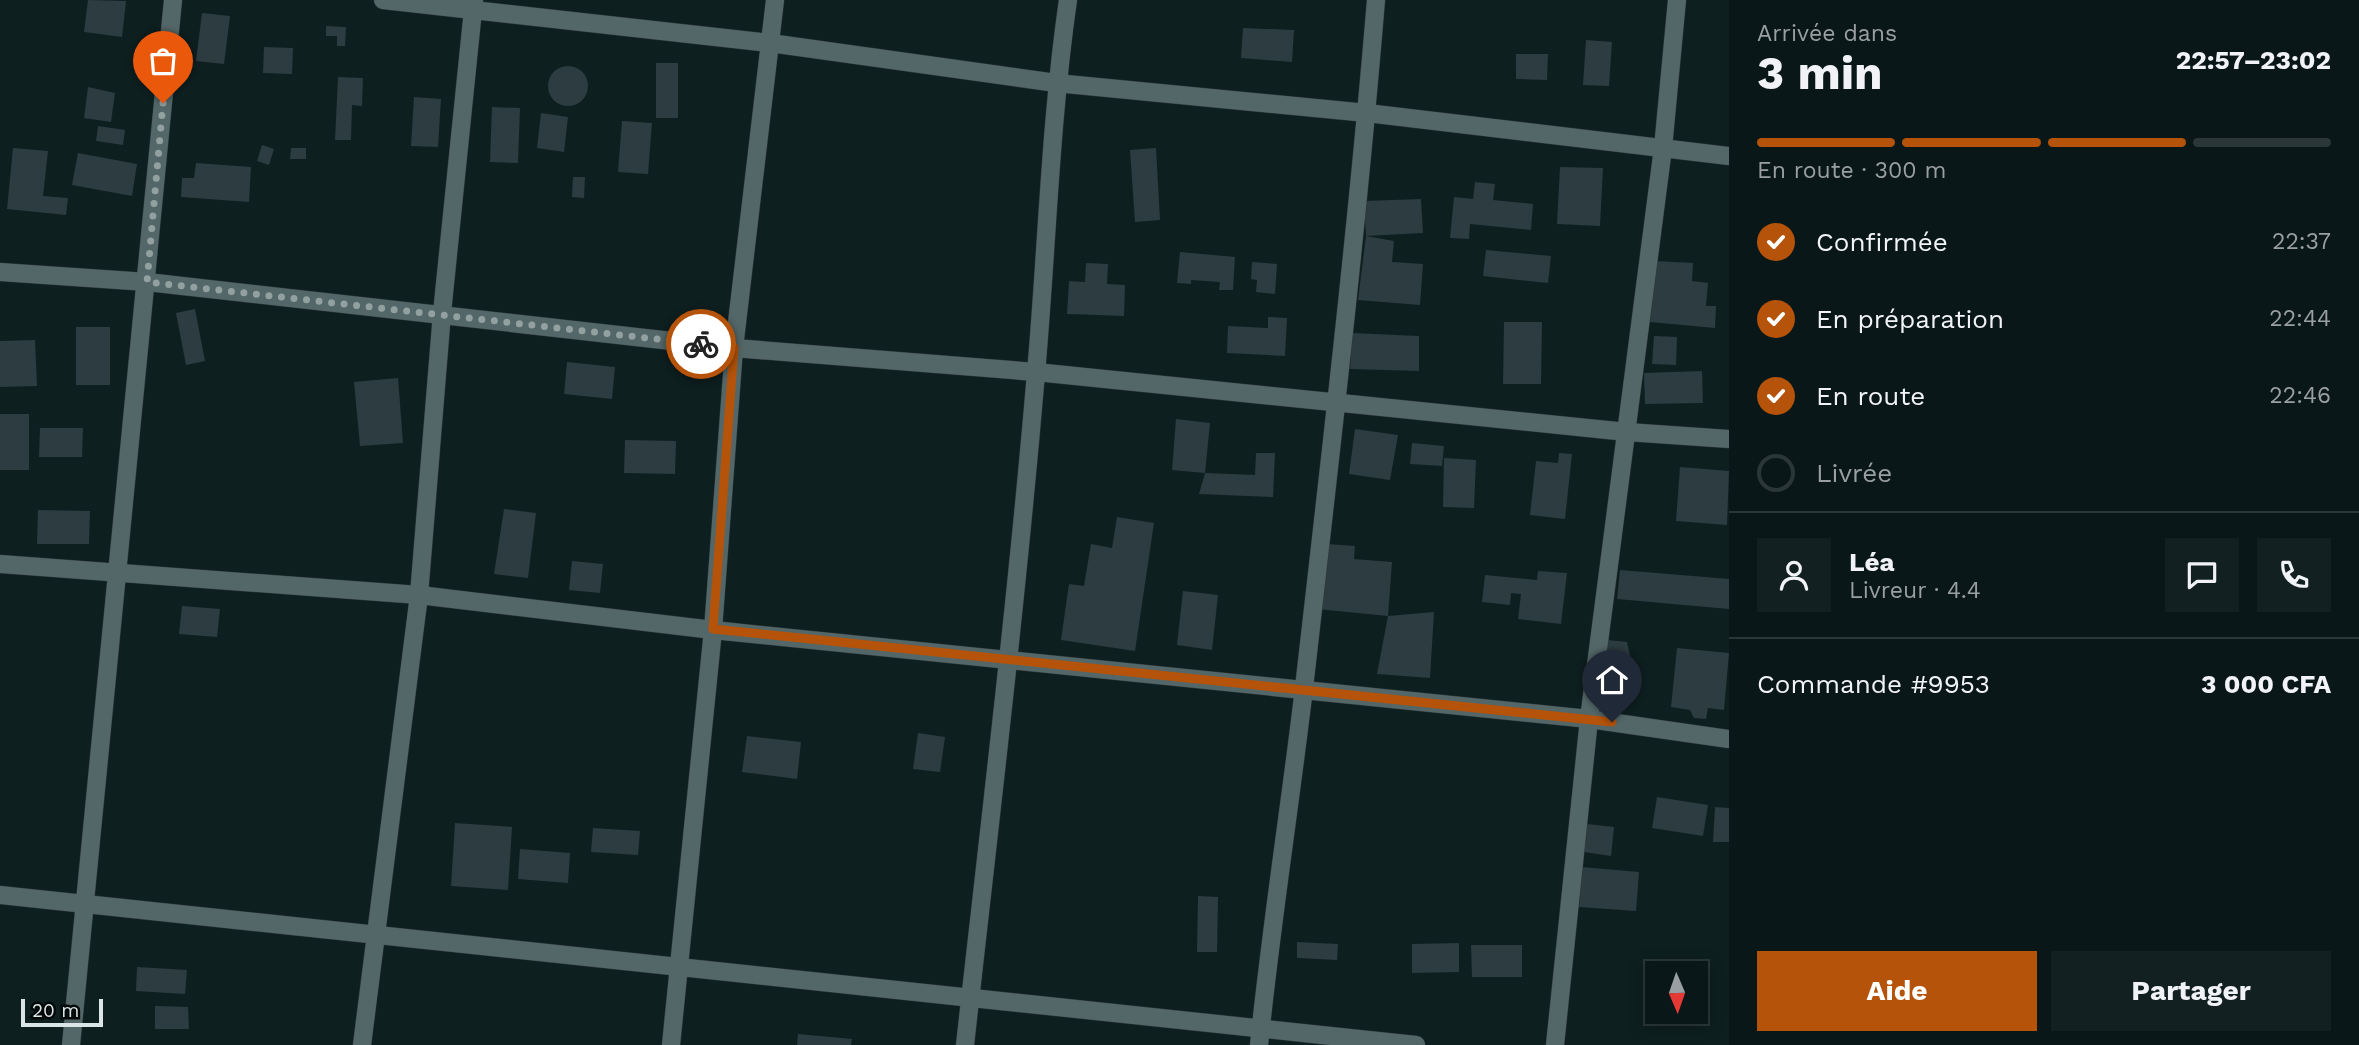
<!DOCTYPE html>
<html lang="fr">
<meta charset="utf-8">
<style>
body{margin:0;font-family:"Work Sans",sans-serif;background:#132021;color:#f1f3f6;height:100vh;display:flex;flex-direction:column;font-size:26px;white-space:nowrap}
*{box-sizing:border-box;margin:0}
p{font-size:23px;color:#999fa2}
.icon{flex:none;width:38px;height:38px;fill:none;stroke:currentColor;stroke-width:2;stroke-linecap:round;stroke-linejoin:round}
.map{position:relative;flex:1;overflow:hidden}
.panel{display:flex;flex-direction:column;background:#0a1718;width:630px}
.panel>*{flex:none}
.needle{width:46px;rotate:178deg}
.fabs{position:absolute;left:1645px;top:961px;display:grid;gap:14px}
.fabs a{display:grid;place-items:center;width:63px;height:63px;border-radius:0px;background:#0a1718;box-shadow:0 4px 18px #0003,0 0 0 2px #2a3637;font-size:35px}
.scale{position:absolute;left:21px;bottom:18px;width:82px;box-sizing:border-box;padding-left:7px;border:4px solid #dae5e5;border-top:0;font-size:19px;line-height:24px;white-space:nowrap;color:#dae5e5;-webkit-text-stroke:5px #030808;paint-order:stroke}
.pin{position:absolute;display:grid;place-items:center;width:60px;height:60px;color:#fff;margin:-72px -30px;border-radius:50% 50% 50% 0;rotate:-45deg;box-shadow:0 0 7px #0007}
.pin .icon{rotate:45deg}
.courier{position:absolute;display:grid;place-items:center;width:70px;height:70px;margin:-35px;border:5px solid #b45309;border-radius:50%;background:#fff;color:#222;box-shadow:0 2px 9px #0007}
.head em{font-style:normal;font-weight:700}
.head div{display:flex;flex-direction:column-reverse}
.head{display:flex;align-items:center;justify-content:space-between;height:119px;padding:0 28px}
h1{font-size:46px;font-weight:700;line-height:52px}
.bar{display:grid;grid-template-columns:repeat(4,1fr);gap:10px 7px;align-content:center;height:84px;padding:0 28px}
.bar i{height:9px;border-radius:5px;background:#2a3637}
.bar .current{background:#b45309}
.bar p{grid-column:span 4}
.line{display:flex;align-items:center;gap:18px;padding:0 28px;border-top:2px solid #2a3637}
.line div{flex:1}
.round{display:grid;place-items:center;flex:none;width:74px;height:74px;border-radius:0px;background:#132021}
ol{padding:0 28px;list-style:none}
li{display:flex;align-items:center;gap:21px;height:77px}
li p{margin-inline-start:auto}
li .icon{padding:7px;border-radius:50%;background:#b45309;color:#fff;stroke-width:4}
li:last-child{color:#999fa2}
li i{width:38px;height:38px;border:4px solid #2a3637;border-radius:50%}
.cta{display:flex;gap:14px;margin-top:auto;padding:14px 28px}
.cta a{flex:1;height:80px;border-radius:0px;background:#b45309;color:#fff;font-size:28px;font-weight:700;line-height:80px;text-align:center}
.cta a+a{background:#132021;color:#f1f3f6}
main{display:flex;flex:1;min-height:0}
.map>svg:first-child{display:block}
.building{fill:#2c3c41}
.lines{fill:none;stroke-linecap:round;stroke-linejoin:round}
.minor-casing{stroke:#30393a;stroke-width:19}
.minor{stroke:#546768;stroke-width:18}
.done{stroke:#93a0a0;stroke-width:7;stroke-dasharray:0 12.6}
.route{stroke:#b45309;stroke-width:9}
</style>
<main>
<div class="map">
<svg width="1729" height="1045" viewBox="0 0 1729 1045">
<rect width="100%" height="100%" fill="#0e1f20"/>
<g class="building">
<polygon points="88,0 126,1 122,37 84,32"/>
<polygon points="202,13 230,16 224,64 196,61"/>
<polygon points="326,26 346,27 345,46 337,46 337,36 326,36"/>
<polygon points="1243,28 1294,30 1292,62 1241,58"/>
<polygon points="1586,40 1612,42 1609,86 1583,85"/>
<polygon points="264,47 293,48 292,74 263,73"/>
<polygon points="1516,54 1548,54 1547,80 1516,79"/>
<rect x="656" y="63" width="22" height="55"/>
<circle cx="568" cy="86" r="20"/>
<polygon points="338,77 363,78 362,106 352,105 351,140 335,140"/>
<polygon points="88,87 115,93 111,122 84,118"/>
<polygon points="414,97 441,99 438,147 411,146"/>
<polygon points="492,107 520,108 518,163 490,162"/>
<polygon points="541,113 568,117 564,152 537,148"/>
<polygon points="622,121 652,123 648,174 618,172"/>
<polygon points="98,126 125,130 123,145 96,141"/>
<polygon points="262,145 274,149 269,165 257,161"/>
<polygon points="13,148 48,151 43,196 68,198 66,215 7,209"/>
<polygon points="291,148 306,148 306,159 290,159"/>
<polygon points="1156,148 1160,220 1135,222 1130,150"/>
<polygon points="78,153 137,164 132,196 72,185"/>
<polygon points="196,163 251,167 249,202 181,197 182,178 194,178"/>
<polygon points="1560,167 1603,168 1600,226 1557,224"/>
<polygon points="573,177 585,177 584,198 572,197"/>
<polygon points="1475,182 1495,184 1493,200 1533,204 1531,230 1470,224 1469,239 1450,238 1454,197 1473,199"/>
<polygon points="1421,199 1423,233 1366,236 1394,241 1392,262 1423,264 1420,305 1358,300 1366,236 1364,201"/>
<polygon points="1486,250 1551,256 1548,283 1483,276"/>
<polygon points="1180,252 1235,257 1233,290 1219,290 1220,282 1191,280 1191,284 1177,283"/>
<polygon points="1655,261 1693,263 1692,281 1708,283 1706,306 1716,306 1715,328 1650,322"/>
<polygon points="1252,262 1277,264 1275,294 1256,292 1257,280 1251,279"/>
<polygon points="1086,263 1108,264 1107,284 1125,285 1124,316 1067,314 1069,281 1085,282"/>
<polygon points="195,309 205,361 186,365 176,313"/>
<polygon points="1268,317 1287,318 1285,356 1227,353 1228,326 1268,328"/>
<polygon points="1504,322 1542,322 1541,384 1503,384"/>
<rect x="76" y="327" width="34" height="58"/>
<polygon points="1352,333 1419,336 1419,371 1350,369"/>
<polygon points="1654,336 1677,337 1676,365 1652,364"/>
<polygon points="35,340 37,386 0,387 0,341"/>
<polygon points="567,362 615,367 612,399 564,394"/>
<polygon points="1702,371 1703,403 1645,404 1644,373"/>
<polygon points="398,378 403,443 360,446 354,382"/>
<rect x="0" y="414" width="29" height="56"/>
<polygon points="1176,419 1210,423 1205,473 1172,470"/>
<polygon points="40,428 83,428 82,457 39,457"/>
<polygon points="1355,429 1398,435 1390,480 1349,474"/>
<polygon points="625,440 676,441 675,474 624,473"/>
<polygon points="1412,443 1444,446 1442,466 1410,464"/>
<polygon points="1256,453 1275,453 1273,497 1199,494 1205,473 1255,475"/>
<polygon points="1559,453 1572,454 1565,519 1530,515 1536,461 1558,463"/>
<polygon points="1444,458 1476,460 1474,508 1443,507"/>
<polygon points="1680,467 1729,471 1727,525 1676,521"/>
<polygon points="504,509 536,513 528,578 494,574"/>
<polygon points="38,510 90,511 89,544 37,544"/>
<polygon points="1117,517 1154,523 1135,651 1061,640 1069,584 1084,586 1091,544 1112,548"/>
<polygon points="1326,544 1355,546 1354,559 1392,562 1388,616 1317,609"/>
<polygon points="572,561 603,564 600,593 569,590"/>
<polygon points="1620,570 1729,579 1729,609 1617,599"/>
<polygon points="1538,571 1567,573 1561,624 1518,619 1521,594 1511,593 1510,605 1482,602 1485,575 1537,580"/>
<polygon points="1183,591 1218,595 1212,650 1177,645"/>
<polygon points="182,606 220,609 217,637 179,634"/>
<polygon points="1434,612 1430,678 1377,674 1388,616"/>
<polygon points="1607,640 1627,642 1631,660 1627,700 1602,697"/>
<polygon points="1677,648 1729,653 1724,710 1708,708 1706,719 1694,718 1690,710 1671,707"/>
<polygon points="918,733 945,737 940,772 913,769"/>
<polygon points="747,736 801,742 797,779 742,772"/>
<polygon points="1657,797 1708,805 1703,836 1652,828"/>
<polygon points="1715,807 1729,808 1729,842 1713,842"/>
<polygon points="455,823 512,827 508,890 451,886"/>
<polygon points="1587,824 1614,827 1611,856 1584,852"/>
<polygon points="593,828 640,831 638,855 591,852"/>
<polygon points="520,849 570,853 568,883 518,879"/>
<polygon points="1582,867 1639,872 1636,911 1579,907"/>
<polygon points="1198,896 1218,897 1217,952 1197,952"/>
<polygon points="1297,942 1338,944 1337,960 1297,958"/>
<polygon points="1459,943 1459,972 1412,973 1412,944"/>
<polygon points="1471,945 1522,945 1522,977 1472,977"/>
<polygon points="137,967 187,970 185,994 136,991"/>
<polygon points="155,1006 188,1007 189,1029 155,1029"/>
<polygon points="798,1034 852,1039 851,1045 797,1045"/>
</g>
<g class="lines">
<g class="minor-casing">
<g id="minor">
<polyline points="383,0 770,43 1056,83 1367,113 1729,156"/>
<polyline points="0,272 147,282 734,348 1036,372 1627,432 1729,439"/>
<polyline points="0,564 419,595 713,630 1589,719 1729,739"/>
<polyline points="0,895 1416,1045"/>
<polyline points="71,1045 173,0"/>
<polyline points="362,1045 419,595 442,313 474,0"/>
<polyline points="671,1045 713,630 734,348 775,0"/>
<path d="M 965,1045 C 990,821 1017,598 1036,373 C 1047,249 1050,124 1068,0"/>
<path d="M 1259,1045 C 1271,926 1290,807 1304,688 C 1330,459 1357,230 1376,0"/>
<polyline points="1555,1045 1589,719 1663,148 1677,0"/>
</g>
</g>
<use href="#minor" class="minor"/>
</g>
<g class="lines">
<polyline class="done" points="163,103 147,282 701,344"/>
<polyline class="route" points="701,344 734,348 713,629 1612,722"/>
</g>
</svg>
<div class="fabs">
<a><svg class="needle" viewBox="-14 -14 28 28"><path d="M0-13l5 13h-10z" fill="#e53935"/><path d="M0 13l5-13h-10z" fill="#999fa2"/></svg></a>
</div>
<div class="scale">20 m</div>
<div class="pin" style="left:163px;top:103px;background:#ea580c"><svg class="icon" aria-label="bag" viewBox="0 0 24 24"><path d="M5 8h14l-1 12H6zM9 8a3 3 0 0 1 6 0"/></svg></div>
<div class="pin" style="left:1612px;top:722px;background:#1f2937"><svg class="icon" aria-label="home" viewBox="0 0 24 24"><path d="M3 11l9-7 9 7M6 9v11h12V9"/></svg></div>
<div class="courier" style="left:701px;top:344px"><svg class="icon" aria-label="bike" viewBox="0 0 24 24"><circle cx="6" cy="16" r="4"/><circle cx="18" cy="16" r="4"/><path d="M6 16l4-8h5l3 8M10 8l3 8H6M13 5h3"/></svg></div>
</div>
<section class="panel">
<div class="head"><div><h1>3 min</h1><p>Arrivée dans</p></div><em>22:57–23:02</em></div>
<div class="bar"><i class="current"></i><i class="current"></i><i class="current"></i><i></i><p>En route · 300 m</p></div>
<ol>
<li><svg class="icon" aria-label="check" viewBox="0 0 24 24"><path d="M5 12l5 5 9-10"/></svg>Confirmée<p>22:37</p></li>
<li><svg class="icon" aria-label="check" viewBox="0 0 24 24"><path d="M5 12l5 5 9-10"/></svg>En préparation<p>22:44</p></li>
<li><svg class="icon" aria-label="check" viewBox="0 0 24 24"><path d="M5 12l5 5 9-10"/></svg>En route<p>22:46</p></li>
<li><i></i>Livrée</li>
</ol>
<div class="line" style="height:126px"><a class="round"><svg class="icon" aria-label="person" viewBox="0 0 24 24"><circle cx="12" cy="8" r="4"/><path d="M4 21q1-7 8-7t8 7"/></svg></a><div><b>Léa</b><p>Livreur · 4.4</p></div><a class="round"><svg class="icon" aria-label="chat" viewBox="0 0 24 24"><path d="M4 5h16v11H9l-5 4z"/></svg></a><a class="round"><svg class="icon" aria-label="phone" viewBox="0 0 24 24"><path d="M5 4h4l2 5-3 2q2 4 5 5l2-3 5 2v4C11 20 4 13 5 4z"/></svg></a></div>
<div class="line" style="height:91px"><div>Commande #9953</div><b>3 000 CFA</b></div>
<div class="cta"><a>Aide</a><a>Partager</a></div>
</section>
</main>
